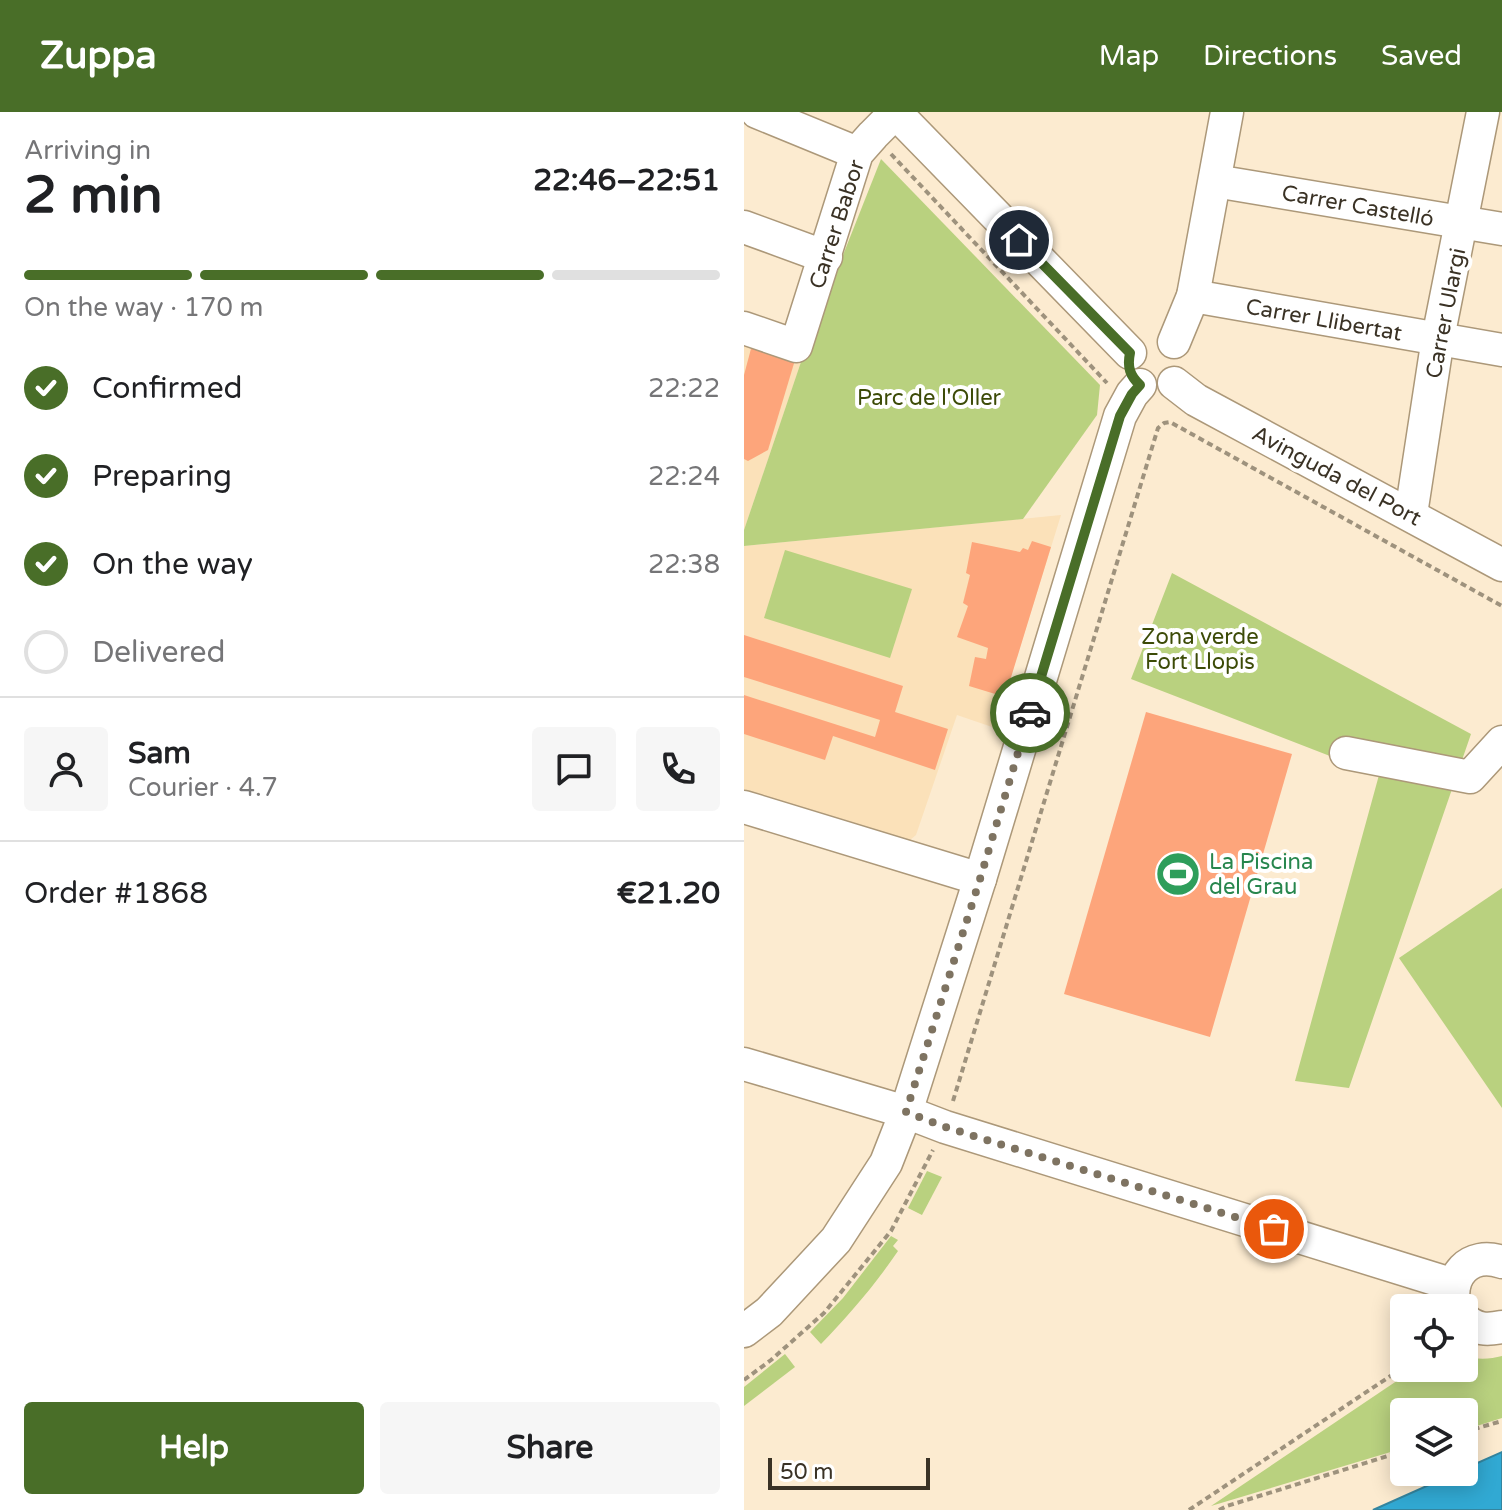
<!DOCTYPE html>
<meta charset="utf-8">
<style>
body{margin:0;font-family:"Varela Round",sans-serif;background:#f6f6f6;color:#202124;height:100vh;display:flex;flex-direction:column;font-size:30px;white-space:nowrap}
*{box-sizing:border-box;margin:0}
p{font-size:26px;color:#757577}
.icon{flex:none;width:44px;height:44px;fill:none;stroke:currentColor;stroke-width:2;stroke-linecap:round;stroke-linejoin:round}
.map{position:relative;flex:1;overflow:hidden}
.sheet{display:flex;flex-direction:column;background:#fff;width:744px}
.sheet>*{flex:none}
.fabs{position:absolute;left:646px;top:1182px;display:grid;gap:16px}
.fabs a{display:grid;place-items:center;width:88px;height:88px;border-radius:8px;background:#fff;box-shadow:0 4px 20px #0003;font-size:40px}
.scale{position:absolute;left:24px;bottom:20px;width:162px;box-sizing:border-box;padding-left:8px;border:4px solid #3a3225;border-top:0;font-size:22px;line-height:28px;white-space:nowrap;color:#3a3225;-webkit-text-stroke:6px #fff;paint-order:stroke}
.pin{position:absolute;display:grid;place-items:center;width:68px;height:68px;color:#fff;margin:-34px;border:4px solid #fff;border-radius:50%;box-shadow:0 2px 8px #0007}
.courier{position:absolute;display:grid;place-items:center;width:80px;height:80px;margin:-40px;border:6px solid #496e28;border-radius:50%;background:#fff;color:#222;box-shadow:0 2px 10px #0007}
.headline em{font-style:normal;font-weight:700}
.headline div{display:flex;flex-direction:column-reverse}
.headline{display:flex;align-items:center;justify-content:space-between;height:136px;padding:0 24px}
h1{font-size:52px;font-weight:700;line-height:60px}
.bar{display:grid;grid-template-columns:repeat(4,1fr);gap:12px 8px;align-content:center;height:96px;padding:0 24px}
.bar i{height:10px;border-radius:6px;background:#e0e0e0}
.bar .current{background:#496e28}
.bar p{grid-column:span 4}
.line{display:flex;align-items:center;gap:20px;padding:0 24px;border-top:2px solid #e0e0e0}
.line div{flex:1}
.round{display:grid;place-items:center;flex:none;width:84px;height:84px;border-radius:8px;background:#f6f6f6}
ol{padding:0 24px;list-style:none}
li{display:flex;align-items:center;gap:24px;height:88px}
li p{margin-inline-start:auto}
li .icon{padding:8px;border-radius:50%;background:#496e28;color:#fff;stroke-width:4}
li:last-child{color:#757577}
li i{width:44px;height:44px;border:4px solid #e0e0e0;border-radius:50%}
.action{display:flex;gap:16px;margin-top:auto;padding:16px 24px}
.action a{flex:1;height:92px;border-radius:8px;background:#496e28;color:#fff;font-size:32px;font-weight:700;line-height:92px;text-align:center}
.action a+a{background:#f6f6f6;color:#202124}
header{display:flex;align-items:center;gap:48px;box-sizing:border-box;height:112px;padding:0 40px;background:#496e28;color:#fff}
header strong{font-size:38px}
nav{display:flex;gap:44px;margin-inline-start:auto;font-size:28px}
main{display:flex;flex:1;min-height:0}
.map>svg:first-child{display:block}
.built{fill:#fbe1b9}
.green{fill:#b9d17f}
.water{fill:#31a9d3;stroke:#34859f;stroke-width:2}
.building{fill:#fda57b}
.lines{fill:none;stroke-linecap:round;stroke-linejoin:round}
.minor-casing{stroke:#ac9879;stroke-width:35}
.path{stroke:#9e927d;stroke-width:4;stroke-dasharray:6 4;stroke-linecap:butt}
.minor{stroke:#fff;stroke-width:32}
.done{stroke:#7e7361;stroke-width:8;stroke-dasharray:0 14.4}
.route{stroke:#496e28;stroke-width:10}
.labels{text-anchor:middle;stroke-width:8;stroke-linejoin:round;paint-order:stroke}
.street-label{font-size:22px;fill:#3a3225;stroke:#fff}
.park-label{font-size:22px;fill:#3c4b07;stroke:#fff}
.leisure-label{font-size:22px;fill:#27864d;stroke:#fff;text-anchor:start}
</style>
<header>
<strong>Zuppa</strong>
<nav><a>Map</a><a>Directions</a><a>Saved</a></nav>
</header>
<main>
<section class="sheet">
<div class="headline"><div><h1>2 min</h1><p>Arriving in</p></div><em>22:46–22:51</em></div>
<div class="bar"><i class="current"></i><i class="current"></i><i class="current"></i><i></i><p>On the way · 170 m</p></div>
<ol>
<li><svg class="icon" aria-label="check" viewBox="0 0 24 24"><path d="M5 12l5 5 9-10"/></svg>Confirmed<p>22:22</p></li>
<li><svg class="icon" aria-label="check" viewBox="0 0 24 24"><path d="M5 12l5 5 9-10"/></svg>Preparing<p>22:24</p></li>
<li><svg class="icon" aria-label="check" viewBox="0 0 24 24"><path d="M5 12l5 5 9-10"/></svg>On the way<p>22:38</p></li>
<li><i></i>Delivered</li>
</ol>
<div class="line" style="height:144px"><a class="round"><svg class="icon" aria-label="person" viewBox="0 0 24 24"><circle cx="12" cy="8" r="4"/><path d="M4 21q1-7 8-7t8 7"/></svg></a><div><b>Sam</b><p>Courier · 4.7</p></div><a class="round"><svg class="icon" aria-label="chat" viewBox="0 0 24 24"><path d="M4 5h16v11H9l-5 4z"/></svg></a><a class="round"><svg class="icon" aria-label="phone" viewBox="0 0 24 24"><path d="M5 4h4l2 5-3 2q2 4 5 5l2-3 5 2v4C11 20 4 13 5 4z"/></svg></a></div>
<div class="line" style="height:104px"><div>Order #1868</div><b>€21.20</b></div>
<div class="action"><a>Help</a><a>Share</a></div>
</section>
<div class="map">
<svg width="758" height="1398" viewBox="0 0 758 1398">
<rect width="100%" height="100%" fill="#fcebd0"/>
<g class="built">
<polygon points="0,222 59,244 0,418"/>
<polygon points="317,403 251,616 213,603 172,723 160,733 0,682 0,434"/>
</g>
<g class="green">
<polygon points="137,47 356,273 353,303 279,407 0,434 0,418 59,244"/>
<polygon points="41,438 168,477 146,546 20,506"/>
<polygon points="428,461 727,622 605,976 551,969 635,663 387,567"/>
<polygon points="758,776 758,996 655,846"/>
<polygon points="183,1059 198,1065 178,1103 164,1096"/>
<path d="M 147,1124 L 154,1128 L 149,1134 L 154,1139 C 131,1173 105,1203 77,1232 L 66,1220 L 99,1186 Z"/>
<polygon points="41,1242 51,1255 0,1294 0,1275"/>
<path d="M 720,1242 C 731,1249 746,1247 758,1244 L 758,1306 L 720,1318 L 720,1300 L 660,1300 L 660,1336 L 467,1394 L 672,1256 L 720,1256 Z"/>
</g>
<polygon class="water" points="758,1340 758,1398 629,1398 714,1360 720,1360 720,1357"/>
<g class="building">
<polygon points="8,233 51,248 24,338 4,349 0,347 0,263"/>
<polygon points="288,429 307,435 261,585 225,574 231,545 242,547 244,536 213,525 224,494 219,491 226,463 222,461 228,430 276,440 279,436 284,438"/>
<polygon points="0,523 159,574 151,600 204,617 191,658 89,624 81,648 0,622 0,583 131,625 136,608 0,565"/>
<polygon points="402,600 548,642 466,925 320,882"/>
</g>
<g class="lines">
<g class="minor-casing">
<g id="minor">
<polyline points="13,0 113,41"/>
<polyline points="151,0 386,241"/>
<polyline points="471,69 758,117"/>
<polyline points="0,115 82,145"/>
<polyline points="449,184 758,238"/>
<polyline points="0,216 52,234 113,41 129,23 152,0"/>
<polyline points="430,230 449,184 483,0"/>
<polyline points="430,271 452,288 758,453"/>
<polyline points="667,402 694,226 739,0"/>
<polyline points="602,641 726,665 758,630"/>
<polyline points="0,695 236,767"/>
<polyline points="0,952 162,1000 201,1015 710,1173"/>
<path d="M 711,1196 C 703,1164 725,1139 758,1150"/>
<path d="M 720,1207 C 732,1218 743,1218 758,1215"/>
<polyline points="0,1219 25,1200 92,1128 142,1051 162,1000 236,767 376,304 388,282 396,273"/>
</g>
</g>
<g class="path">
<polyline points="147,42 363,271"/>
<polyline points="209,989 414,316 420,311 426,310 758,494"/>
<polyline points="0,1268 27,1248 80,1201 147,1119 189,1038"/>
<polyline points="720,1320 758,1309"/>
<polyline points="445,1398 660,1255"/>
<polyline points="475,1398 483,1394 660,1339"/>
</g>
<use href="#minor" class="minor"/>
</g>
<g class="lines">
<polyline class="done" points="286,601 236,767 162,1000 201,1015 530,1117"/>
<path class="route" d="M 275,128 L 386,241 C 383,255 386,264 396,273 L 388,282 L 376,304 L 286,601"/>
</g>
<defs>
<g id="stadium-disc" transform="scale(2.3)"><circle r="9.5" fill="#2e9e5b" stroke="#fff"/><path d="M0-5a6.5 5 0 1 0 0 10a6.5 5 0 1 0 0-10ZM-3.5-1.8h7v3.6h-7Z" fill="#fff"/></g>
</defs>
<g fill-rule="evenodd">
<use href="#stadium-disc" x="434" y="762"/>
</g>
<g class="labels">
<g class="street-label">
<text transform="translate(614 93) rotate(10)" y="8">Carrer Castelló</text>
<text transform="translate(92 112) rotate(-72)" y="8">Carrer Babor</text>
<text transform="translate(701 201) rotate(-79)" y="8">Carrer Ulargi</text>
<text transform="translate(580 207) rotate(10)" y="8">Carrer Llibertat</text>
<text transform="translate(593 363) rotate(28)" y="8">Avinguda del Port</text>
</g>
<g class="park-label">
<text x="185" y="293">Parc de l'Oller</text>
<text x="456" y="532">Zona verde<tspan x="456" dy="25">Fort Llopis</tspan></text>
</g>
<g class="leisure-label">
<text x="465" y="757">La Piscina<tspan x="465" dy="25">del Grau</tspan></text>
</g>
</g>
</svg>
<div class="fabs">
<a><svg class="icon" aria-label="locate" viewBox="0 0 24 24"><circle cx="12" cy="12" r="6"/><path d="M12 2v4M12 18v4M2 12h4M18 12h4"/></svg></a>
<a><svg class="icon" aria-label="layers" viewBox="0 0 24 24"><path d="M12 4l9 5-9 5-9-5zM3 14l9 5 9-5"/></svg></a>
</div>
<div class="scale">50 m</div>
<div class="pin" style="left:530px;top:1117px;background:#ea580c"><svg class="icon" aria-label="bag" viewBox="0 0 24 24"><path d="M5 8h14l-1 12H6zM9 8a3 3 0 0 1 6 0"/></svg></div>
<div class="pin" style="left:275px;top:128px;background:#1f2937"><svg class="icon" aria-label="home" viewBox="0 0 24 24"><path d="M3 11l9-7 9 7M6 9v11h12V9"/></svg></div>
<div class="courier" style="left:286px;top:601px"><svg class="icon" aria-label="car" viewBox="0 0 24 24"><path d="M5 17H2v-5l4-1 3-4h7l3 4 3 1v5h-3M9 17h6M6 11h13"/><circle cx="7" cy="17" r="2"/><circle cx="17" cy="17" r="2"/></svg></div>
</div>
</main>
